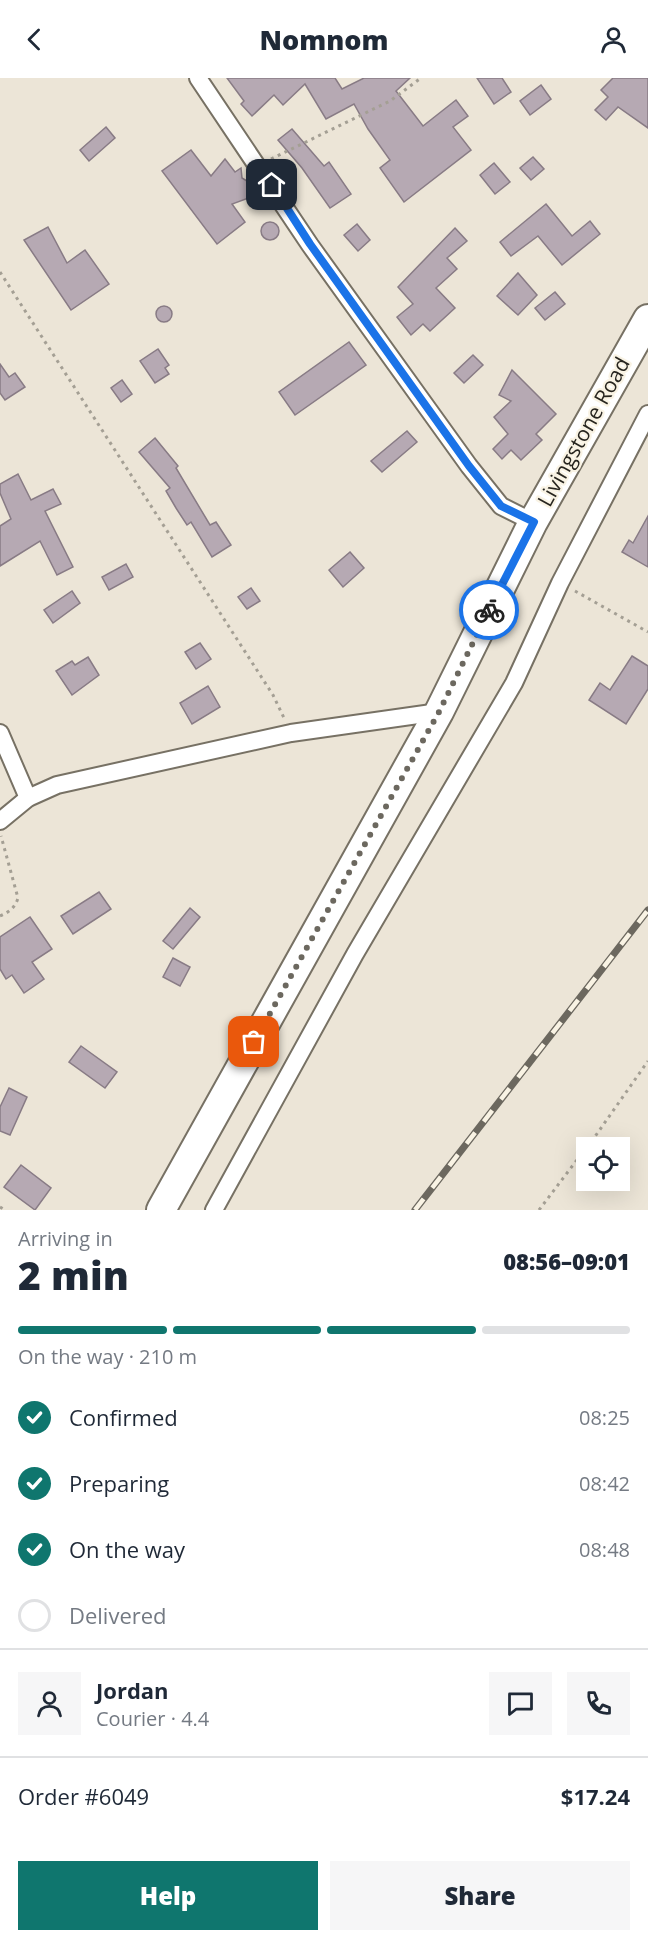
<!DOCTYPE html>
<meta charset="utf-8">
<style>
body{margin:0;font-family:"Open Sans",sans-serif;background:#f6f6f7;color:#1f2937;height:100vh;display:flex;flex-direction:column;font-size:22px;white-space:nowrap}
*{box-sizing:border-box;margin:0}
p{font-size:20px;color:#747a83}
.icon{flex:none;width:33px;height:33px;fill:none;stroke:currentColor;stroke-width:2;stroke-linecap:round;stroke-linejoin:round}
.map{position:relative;height:1132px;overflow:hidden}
.side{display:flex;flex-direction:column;background:#fff;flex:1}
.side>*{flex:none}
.buttons{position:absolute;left:576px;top:1059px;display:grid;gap:12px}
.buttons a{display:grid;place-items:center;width:54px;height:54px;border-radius:0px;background:#fff;box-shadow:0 6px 24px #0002;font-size:30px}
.pin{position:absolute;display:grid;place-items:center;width:51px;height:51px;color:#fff;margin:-26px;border-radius:12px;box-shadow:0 3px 9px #0006}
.courier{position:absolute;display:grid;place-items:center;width:60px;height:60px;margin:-30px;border:4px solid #1a73e8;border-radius:50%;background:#fff;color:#222;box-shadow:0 2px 8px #0007}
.head em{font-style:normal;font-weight:800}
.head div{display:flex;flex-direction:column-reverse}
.head{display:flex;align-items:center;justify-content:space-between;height:102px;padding:0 18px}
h1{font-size:39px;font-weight:800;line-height:45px}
.bar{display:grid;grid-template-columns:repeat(4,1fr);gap:9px 6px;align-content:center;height:72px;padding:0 18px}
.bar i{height:8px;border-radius:4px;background:#e0e1e3}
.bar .on{background:#0f766e}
.bar p{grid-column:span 4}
.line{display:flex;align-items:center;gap:15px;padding:0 18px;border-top:2px solid #e0e1e3}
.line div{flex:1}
.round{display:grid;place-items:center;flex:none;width:63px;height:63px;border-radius:0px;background:#f6f6f7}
ol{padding:0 18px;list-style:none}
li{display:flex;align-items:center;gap:18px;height:66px}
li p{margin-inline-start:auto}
li .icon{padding:6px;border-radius:50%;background:#0f766e;color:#fff;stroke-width:4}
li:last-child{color:#747a83}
li i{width:33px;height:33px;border:3px solid #e0e1e3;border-radius:50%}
.button{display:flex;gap:12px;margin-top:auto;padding:12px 18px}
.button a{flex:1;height:69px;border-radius:0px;background:#0f766e;color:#fff;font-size:24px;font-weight:800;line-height:69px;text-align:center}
.button a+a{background:#f6f6f7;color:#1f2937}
header{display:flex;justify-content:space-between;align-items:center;height:78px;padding:0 18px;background:#fff;font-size:27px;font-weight:800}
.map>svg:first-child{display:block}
.building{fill:#b6a9b3;stroke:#887b85;stroke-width:1.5}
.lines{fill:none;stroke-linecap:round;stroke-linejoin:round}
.minor-casing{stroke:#777164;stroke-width:20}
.trunk-casing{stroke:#777164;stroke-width:32}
.path{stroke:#a49f94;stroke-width:3;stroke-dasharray:3 4.5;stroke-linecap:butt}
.minor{stroke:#fff;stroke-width:16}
.trunk{stroke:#fff;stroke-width:28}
.rail-casing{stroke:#6c685f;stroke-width:7}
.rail{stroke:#f9f3e4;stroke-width:4.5;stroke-dasharray:14;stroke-linecap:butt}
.done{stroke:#6c685f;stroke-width:6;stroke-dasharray:0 10.8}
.route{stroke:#1a73e8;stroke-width:8}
.labels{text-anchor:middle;stroke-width:4.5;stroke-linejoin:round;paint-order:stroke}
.street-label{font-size:21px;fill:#27251f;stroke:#f9f3e4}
</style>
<header><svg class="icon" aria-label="back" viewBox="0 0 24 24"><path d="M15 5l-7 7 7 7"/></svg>Nomnom<svg class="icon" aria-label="person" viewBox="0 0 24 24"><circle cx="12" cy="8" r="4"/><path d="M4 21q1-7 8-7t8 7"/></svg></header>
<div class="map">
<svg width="648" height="1132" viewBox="0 0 648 1132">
<rect width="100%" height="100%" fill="#ece5d7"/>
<g class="building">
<polygon points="227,0 335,0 342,11 364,0 410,0 396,13 423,48 456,22 468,38 453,49 471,72 404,124 380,90 390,82 368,51 354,26 326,41 305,6 283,27 274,17 252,38 241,26 244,23"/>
<polygon points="477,0 502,0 511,14 494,26"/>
<polygon points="613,0 648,0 648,50 618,29 606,42 595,32 608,19 601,12"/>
<polygon points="541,7 551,21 530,37 520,23"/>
<polygon points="106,49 115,60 89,83 80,72"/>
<polygon points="292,51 324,88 329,84 351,116 330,130 302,90 278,62"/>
<polygon points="191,72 211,98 225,81 235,94 241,90 242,100 255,108 254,118 232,126 245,144 217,166 162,93"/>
<polygon points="533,79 544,91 531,102 520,90"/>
<polygon points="494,85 510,104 495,116 480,97"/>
<polygon points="546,126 572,158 590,143 600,156 562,187 538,158 511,178 500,164"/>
<circle cx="270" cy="153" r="9"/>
<polygon points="357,146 370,162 358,173 344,157"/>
<polygon points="48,149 67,185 85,172 109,206 71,232 24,162"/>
<polygon points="455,150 467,163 447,180 457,191 436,210 455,230 430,253 423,246 411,257 397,239 413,226 398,209"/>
<polygon points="518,195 537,217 518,237 497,218"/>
<polygon points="555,214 565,226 545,242 535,230"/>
<circle cx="164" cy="236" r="8"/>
<polygon points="349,264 366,287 295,337 279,314"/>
<polygon points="158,271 169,287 165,290 169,296 155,305 140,283"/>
<polygon points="473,277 483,287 464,305 454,295"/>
<polygon points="0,286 9,299 15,295 25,309 5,322 0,315"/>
<polygon points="512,292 556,336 536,356 542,362 521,382 511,372 502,381 493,371 508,356 494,339 511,323 499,317"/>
<polygon points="122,302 132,316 121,324 111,310"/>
<polygon points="407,353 417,364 382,394 371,383"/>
<polygon points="155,360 178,388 176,390 210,447 216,444 231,467 212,479 191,444 187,447 176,430 166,413 170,410 139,374"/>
<polygon points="18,396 31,422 53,411 61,426 45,433 73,489 57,497 40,463 0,488 0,448 11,441 0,415 0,406"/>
<polygon points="648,438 648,489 622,474 629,462 633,465"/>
<polygon points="350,474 364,490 343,509 329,492"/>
<polygon points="126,486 133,499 109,512 102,499"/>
<polygon points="251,510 260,523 247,531 238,519"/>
<polygon points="72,513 80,525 53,545 44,532"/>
<polygon points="200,565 211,581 196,591 185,574"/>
<polygon points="632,578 648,588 648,611 626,646 589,622 600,605 610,612"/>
<polygon points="88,579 99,597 72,617 56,593 72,583 75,587"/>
<polygon points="208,608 220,629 192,646 180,625"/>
<polygon points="99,814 111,831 73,856 61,838"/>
<polygon points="190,830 200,839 173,871 163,863"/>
<polygon points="30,839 52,871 32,884 44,901 24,915 12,897 6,901 0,891 0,859"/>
<polygon points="173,880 190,889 180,908 163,899"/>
<polygon points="81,968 117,994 105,1010 69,984"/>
<polygon points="9,1010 27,1019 10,1057 0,1053 0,1029"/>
<polygon points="21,1087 51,1110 35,1132 4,1109"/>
</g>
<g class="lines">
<g class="minor-casing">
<g id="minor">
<polyline points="198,0 310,167 469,388 501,428 533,444"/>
<polyline points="0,655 28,720"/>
<polyline points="0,743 28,720 57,707 291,655 439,634"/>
<polyline points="214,1132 355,876 514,605 560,505 648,336"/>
</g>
</g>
<g class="trunk-casing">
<polyline id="trunk" points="161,1132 439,634 533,444 648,241"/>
</g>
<g class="path">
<polyline points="271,81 390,23 421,0"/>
<polyline points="0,194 273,617 284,640"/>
<polyline points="575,513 648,554"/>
<path d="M 0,838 C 9,834 15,830 18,820 L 1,758"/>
<polyline points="587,1070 648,983"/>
<polyline points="0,1129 5,1132"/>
<polyline points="539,1132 586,1070"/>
</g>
<use href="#minor" class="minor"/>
<use href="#trunk" class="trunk"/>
<g class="rail-casing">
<polyline id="rail" points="415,1132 648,832"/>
</g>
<use href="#rail" class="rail"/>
</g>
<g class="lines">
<polyline class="done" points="254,964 439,634 489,532"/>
<polyline class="route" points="272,107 310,166 469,388 501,428 534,444 489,532"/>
</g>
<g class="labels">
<g class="street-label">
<text transform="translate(584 354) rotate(-61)" y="7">Livingstone Road</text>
</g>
</g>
</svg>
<div class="buttons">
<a><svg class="icon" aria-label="locate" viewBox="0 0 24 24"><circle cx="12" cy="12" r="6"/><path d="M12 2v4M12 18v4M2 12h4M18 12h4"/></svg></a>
</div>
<div class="pin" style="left:254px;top:964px;background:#ea580c"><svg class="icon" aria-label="bag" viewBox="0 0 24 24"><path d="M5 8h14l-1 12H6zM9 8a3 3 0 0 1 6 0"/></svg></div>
<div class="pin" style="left:272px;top:107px;background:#1f2937"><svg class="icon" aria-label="home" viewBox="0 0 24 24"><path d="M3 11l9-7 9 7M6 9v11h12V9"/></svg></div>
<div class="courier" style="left:489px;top:532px"><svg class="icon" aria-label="bike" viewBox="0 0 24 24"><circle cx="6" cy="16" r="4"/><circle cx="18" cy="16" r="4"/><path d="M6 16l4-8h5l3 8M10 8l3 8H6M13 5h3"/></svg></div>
</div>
<section class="side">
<div class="head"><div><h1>2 min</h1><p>Arriving in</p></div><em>08:56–09:01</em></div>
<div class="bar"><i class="on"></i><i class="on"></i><i class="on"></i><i></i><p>On the way · 210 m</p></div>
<ol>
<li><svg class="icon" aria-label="check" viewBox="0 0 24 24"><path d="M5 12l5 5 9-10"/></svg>Confirmed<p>08:25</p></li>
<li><svg class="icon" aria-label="check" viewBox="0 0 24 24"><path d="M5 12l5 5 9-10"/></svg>Preparing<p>08:42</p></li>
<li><svg class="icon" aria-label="check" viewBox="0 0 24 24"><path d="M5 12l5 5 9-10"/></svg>On the way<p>08:48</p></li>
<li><i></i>Delivered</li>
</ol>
<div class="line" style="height:108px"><a class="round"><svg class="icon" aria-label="person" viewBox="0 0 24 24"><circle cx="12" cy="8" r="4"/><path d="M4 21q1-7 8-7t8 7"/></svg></a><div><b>Jordan</b><p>Courier · 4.4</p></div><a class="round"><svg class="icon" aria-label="chat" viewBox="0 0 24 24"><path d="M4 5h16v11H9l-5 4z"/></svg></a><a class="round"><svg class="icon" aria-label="phone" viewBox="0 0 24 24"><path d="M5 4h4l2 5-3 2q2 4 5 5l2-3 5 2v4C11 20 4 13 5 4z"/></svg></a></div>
<div class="line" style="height:78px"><div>Order #6049</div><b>$17.24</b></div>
<div class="button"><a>Help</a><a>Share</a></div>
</section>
